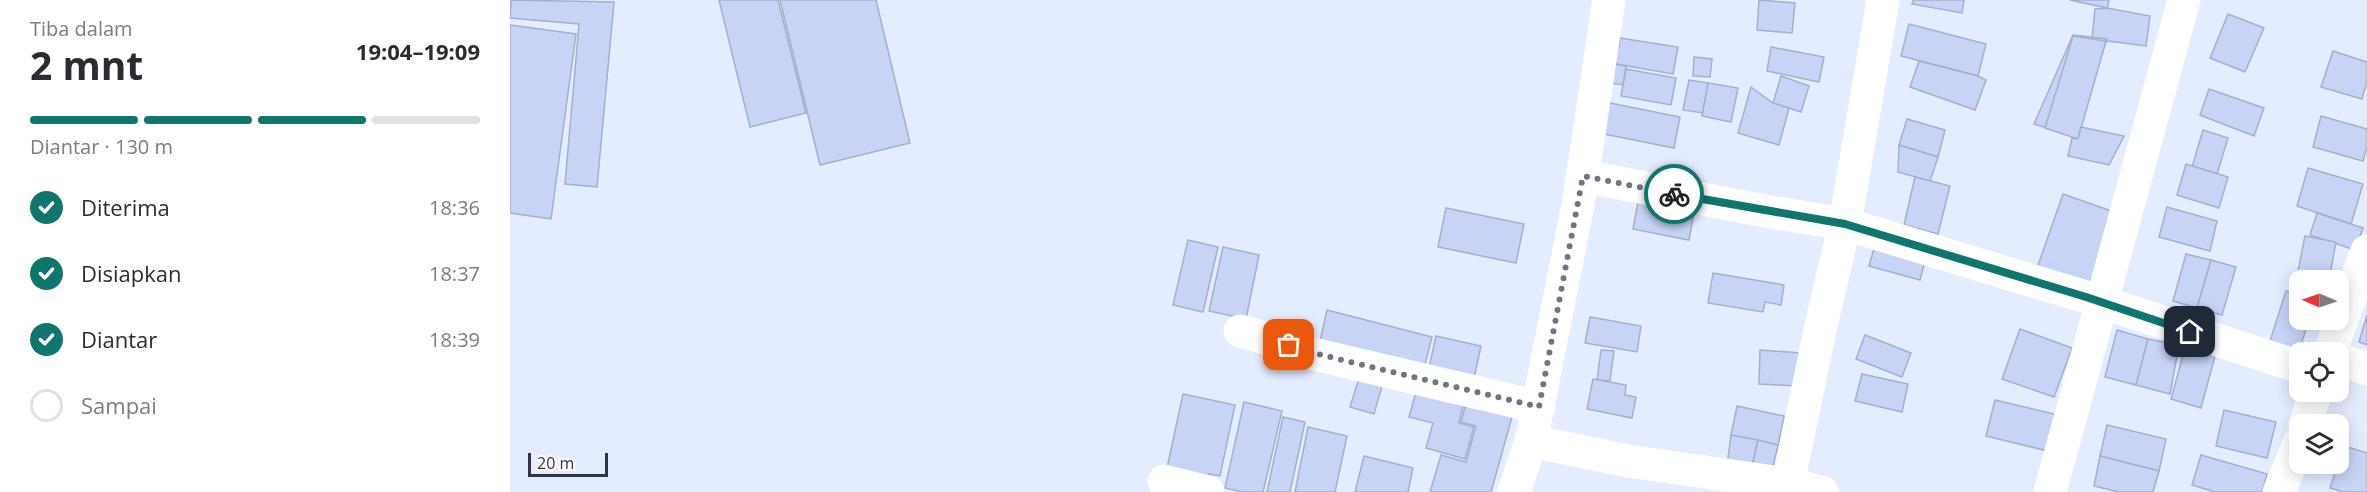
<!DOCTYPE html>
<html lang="id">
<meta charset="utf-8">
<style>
body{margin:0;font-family:"Open Sans",sans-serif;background:#f2f2f3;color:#2b2b33;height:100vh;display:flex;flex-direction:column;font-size:22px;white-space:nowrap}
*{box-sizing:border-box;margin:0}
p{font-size:20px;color:#7c7c81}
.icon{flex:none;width:33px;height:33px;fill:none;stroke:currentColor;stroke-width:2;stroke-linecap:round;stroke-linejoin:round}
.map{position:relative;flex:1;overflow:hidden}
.side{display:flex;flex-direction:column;background:#fff;width:510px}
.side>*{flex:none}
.needle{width:39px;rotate:272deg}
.fabs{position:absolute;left:1779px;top:270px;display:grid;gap:12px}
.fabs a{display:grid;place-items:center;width:60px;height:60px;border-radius:12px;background:#fff;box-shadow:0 3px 15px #0003;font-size:30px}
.scale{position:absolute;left:18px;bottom:15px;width:80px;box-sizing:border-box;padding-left:6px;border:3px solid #313541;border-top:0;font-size:16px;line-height:21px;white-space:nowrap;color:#313541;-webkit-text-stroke:4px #fff;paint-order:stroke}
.pin{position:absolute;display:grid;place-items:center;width:51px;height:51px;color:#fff;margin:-26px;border-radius:12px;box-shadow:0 3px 9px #0006}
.courier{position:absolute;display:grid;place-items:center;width:60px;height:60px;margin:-30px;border:4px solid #0f766e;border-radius:50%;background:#fff;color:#222;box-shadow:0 2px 8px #0007}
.summary em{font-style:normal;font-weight:700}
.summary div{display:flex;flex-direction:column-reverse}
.summary{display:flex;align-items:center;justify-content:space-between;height:102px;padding:0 30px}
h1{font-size:39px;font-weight:700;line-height:45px}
.bar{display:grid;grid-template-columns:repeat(4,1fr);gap:9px 6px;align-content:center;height:72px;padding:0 30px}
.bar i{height:8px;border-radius:4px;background:#e1e1e2}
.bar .selected{background:#0f766e}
.bar p{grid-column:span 4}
ol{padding:0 30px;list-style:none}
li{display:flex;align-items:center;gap:18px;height:66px}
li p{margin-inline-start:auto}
li .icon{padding:6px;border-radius:50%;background:#0f766e;color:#fff;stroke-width:4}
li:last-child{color:#7c7c81}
li i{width:33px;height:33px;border:3px solid #e1e1e2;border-radius:50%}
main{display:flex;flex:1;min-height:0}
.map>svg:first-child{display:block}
.building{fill:#c7d4f6;stroke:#a3afcd;stroke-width:1.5}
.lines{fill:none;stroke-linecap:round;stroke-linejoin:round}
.minor{stroke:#fff;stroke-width:33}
.done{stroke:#707584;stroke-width:6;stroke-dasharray:0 10.8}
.route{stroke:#0f766e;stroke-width:8}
</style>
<main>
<section class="side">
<div class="summary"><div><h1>2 mnt</h1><p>Tiba dalam</p></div><em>19:04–19:09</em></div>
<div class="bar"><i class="selected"></i><i class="selected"></i><i class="selected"></i><i></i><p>Diantar · 130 m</p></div>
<ol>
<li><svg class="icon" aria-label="check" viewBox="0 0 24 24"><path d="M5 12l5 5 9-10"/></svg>Diterima<p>18:36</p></li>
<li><svg class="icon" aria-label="check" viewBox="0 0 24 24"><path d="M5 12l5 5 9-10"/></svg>Disiapkan<p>18:37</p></li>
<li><svg class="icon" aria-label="check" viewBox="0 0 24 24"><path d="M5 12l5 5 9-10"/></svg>Diantar<p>18:39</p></li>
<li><i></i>Sampai</li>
</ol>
</section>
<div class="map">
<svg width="1857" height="492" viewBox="0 0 1857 492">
<rect width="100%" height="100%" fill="#e4ecff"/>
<g class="building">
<polygon points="1,0 104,2 87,187 55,184 69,24 0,18"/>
<polygon points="209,0 268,0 296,113 240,127"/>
<polygon points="270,0 366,0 400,143 310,165"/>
<polygon points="1249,0 1285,3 1282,33 1247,30"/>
<polygon points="1403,0 1454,0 1452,13 1402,4"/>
<polygon points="1560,0 1599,0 1597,8"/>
<polygon points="1597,8 1640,16 1636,46 1582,39 1585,9"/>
<polygon points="1718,14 1754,28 1735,72 1700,58"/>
<polygon points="1399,24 1476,44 1468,76 1391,56"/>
<polygon points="0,25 66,34 41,219 0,213"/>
<polygon points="1563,35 1597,39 1564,136 1524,124"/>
<polygon points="1563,36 1596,41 1568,139 1535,128"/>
<polygon points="1110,38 1168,47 1163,74 1106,64 1102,46 1109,47"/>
<polygon points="1261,47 1314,57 1309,82 1257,71"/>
<polygon points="1823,51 1857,62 1857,81 1852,99 1811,87"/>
<polygon points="1184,57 1202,59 1200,77 1183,76"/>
<polygon points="1409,61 1468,76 1476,80 1465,110 1400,87"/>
<polygon points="1098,63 1116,66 1113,85 1094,82"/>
<polygon points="1116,69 1166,78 1161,105 1111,96"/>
<polygon points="1271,76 1299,86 1291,112 1263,103"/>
<polygon points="1179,80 1198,83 1193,113 1173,110"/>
<polygon points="1198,83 1228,88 1221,122 1192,116"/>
<polygon points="1241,87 1263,103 1279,108 1269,145 1228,133"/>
<polygon points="1699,89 1754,108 1744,136 1690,115"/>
<polygon points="1095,102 1170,117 1164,148 1089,133"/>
<polygon points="1811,116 1857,129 1857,147 1853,161 1803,147"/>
<polygon points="1397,119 1435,130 1428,157 1389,145"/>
<polygon points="1571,127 1614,136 1599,165 1558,156 1562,138 1568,139"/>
<polygon points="1693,130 1718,138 1707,174 1682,167"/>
<polygon points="1389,145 1428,157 1420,181 1388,172"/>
<polygon points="1676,164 1718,177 1709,208 1667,195"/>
<polygon points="1798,168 1853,184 1841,224 1787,206"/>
<polygon points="1405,177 1440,186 1428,234 1394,225"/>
<polygon points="1553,194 1607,213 1580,290 1526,271"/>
<polygon points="1129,197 1185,207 1179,240 1123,229"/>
<polygon points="1657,207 1707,221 1700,251 1649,237"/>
<polygon points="936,208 1014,224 1006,263 928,247"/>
<polygon points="1807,213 1853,228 1845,250 1800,235"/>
<polygon points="1795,236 1826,242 1819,280 1787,276"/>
<polygon points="1367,238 1417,253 1410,280 1359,266"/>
<polygon points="678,240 708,247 693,312 663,305"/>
<polygon points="713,247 749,255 736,319 699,311"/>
<polygon points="1676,254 1701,260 1687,308 1663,301"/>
<polygon points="1701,260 1726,267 1712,315 1687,308"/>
<polygon points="1203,273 1274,285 1271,305 1255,302 1253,312 1198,303"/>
<polygon points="1776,291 1790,296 1790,320 1799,320 1789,351 1760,341"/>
<polygon points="817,310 922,337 914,368 810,341"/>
<polygon points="1857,315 1857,345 1849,342"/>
<polygon points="1080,317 1131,326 1127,352 1075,343"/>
<polygon points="1510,329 1562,348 1544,397 1492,379"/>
<polygon points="1607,330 1638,339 1626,385 1595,377"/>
<polygon points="1355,335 1401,353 1392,377 1346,359"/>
<polygon points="926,336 971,346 964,378 919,368"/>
<polygon points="1638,339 1669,345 1660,394 1626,385"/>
<polygon points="1675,348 1705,356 1691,408 1661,399"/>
<polygon points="1091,350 1104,351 1100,381 1087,380"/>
<polygon points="1250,350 1291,353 1287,386 1249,384"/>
<polygon points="1352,374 1398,384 1392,412 1345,401"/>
<polygon points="850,375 873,383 864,414 840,407"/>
<polygon points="1083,379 1116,385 1115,395 1126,397 1122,418 1077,409"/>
<polygon points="908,385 955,398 949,423 964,427 955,459 916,448 923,423 899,417"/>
<polygon points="673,394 725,405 710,476 699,474 698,481 656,473"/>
<polygon points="958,396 1004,410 981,492 920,492 931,455 956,462 966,426 951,422"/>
<polygon points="1485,400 1548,415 1538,451 1476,436"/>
<polygon points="734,402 772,411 753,492 733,492 715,488"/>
<polygon points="1227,406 1274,416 1268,445 1221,435"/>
<polygon points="1714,410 1766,422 1757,458 1706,446"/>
<polygon points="773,417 795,422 780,492 757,492"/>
<polygon points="1597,425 1656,439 1649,471 1590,456"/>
<polygon points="798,427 837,436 825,492 785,492"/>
<polygon points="1221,435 1248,440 1241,471 1217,466"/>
<polygon points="1248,440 1268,445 1261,475 1241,471"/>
<polygon points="1834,446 1857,453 1857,492 1833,492 1820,488"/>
<polygon points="1691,455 1757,474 1752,492 1705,492 1682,485"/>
<polygon points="854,456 903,468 898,492 845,492"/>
<polygon points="1590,456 1649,471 1643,492 1609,492 1584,486"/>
</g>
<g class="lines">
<g class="minor">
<polyline points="1373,0 1335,224 1576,297 1790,367"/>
<polyline points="730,331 756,338 799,353 1029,407"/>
<polyline points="1820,352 1857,251"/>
<polyline points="1828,359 1857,369"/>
<polyline points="1795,424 1806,392"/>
<polyline points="1021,441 1118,461 1278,484 1312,321 1335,224 1260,212 1073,176"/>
<polyline points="654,481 698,492"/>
<polyline points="1278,484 1312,492"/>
<polyline points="1004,492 1021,441 1069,200 1099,0"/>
<polyline points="1540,492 1674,0"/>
<polyline points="1769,492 1790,441"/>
</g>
</g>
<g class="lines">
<polyline class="done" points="779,345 799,352 1029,407 1073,176 1164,194"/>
<polyline class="route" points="1164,194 1335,224 1576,297 1680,332"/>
</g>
</svg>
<div class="fabs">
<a><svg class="needle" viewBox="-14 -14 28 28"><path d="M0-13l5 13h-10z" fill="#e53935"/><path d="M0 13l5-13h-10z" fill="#7c7c81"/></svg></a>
<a><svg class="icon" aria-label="locate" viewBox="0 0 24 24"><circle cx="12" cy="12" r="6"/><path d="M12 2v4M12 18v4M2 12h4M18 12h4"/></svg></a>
<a><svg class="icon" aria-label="layers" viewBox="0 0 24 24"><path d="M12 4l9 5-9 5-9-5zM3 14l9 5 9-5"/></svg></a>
</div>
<div class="scale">20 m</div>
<div class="pin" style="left:779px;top:345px;background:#ea580c"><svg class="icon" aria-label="bag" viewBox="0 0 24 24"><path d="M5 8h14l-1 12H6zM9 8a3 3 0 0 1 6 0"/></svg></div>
<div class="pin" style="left:1680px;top:332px;background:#1f2937"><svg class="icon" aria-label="home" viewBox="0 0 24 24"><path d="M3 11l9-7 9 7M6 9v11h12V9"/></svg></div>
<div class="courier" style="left:1164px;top:194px"><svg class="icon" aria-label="bike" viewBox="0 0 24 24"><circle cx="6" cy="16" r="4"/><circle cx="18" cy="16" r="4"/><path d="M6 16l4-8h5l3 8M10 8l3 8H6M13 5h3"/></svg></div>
</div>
</main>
